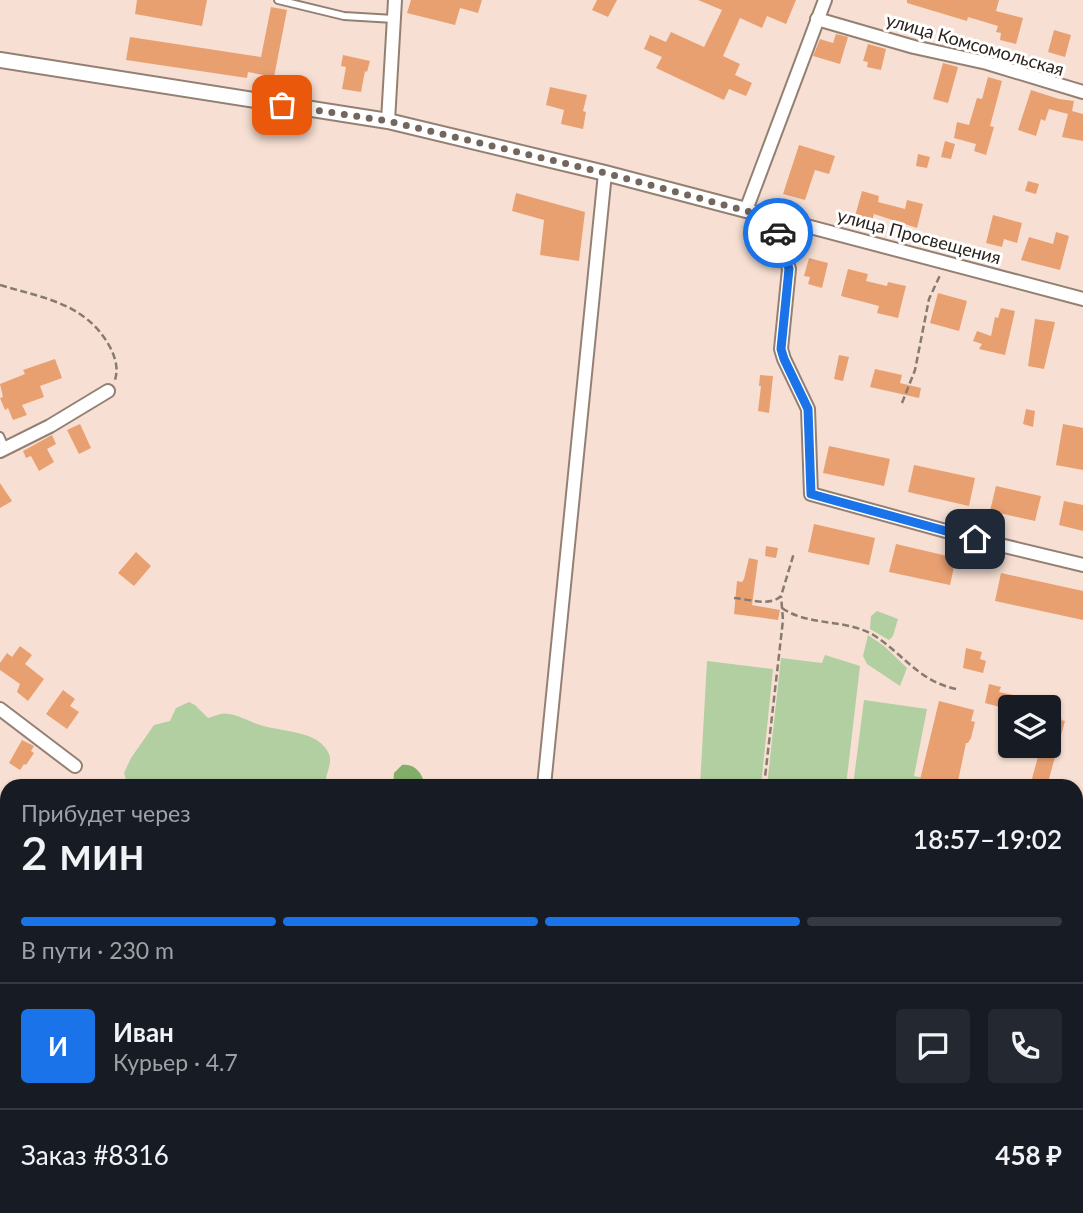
<!DOCTYPE html>
<html lang="ru">
<meta charset="utf-8">
<style>
body{margin:0;font-family:Lato,sans-serif;background:#242831;color:#f1f3f6;height:100vh;display:flex;flex-direction:column;font-size:26px;white-space:nowrap}
*{box-sizing:border-box;margin:0}
p{font-size:23px;color:#9ea1a6}
.icon{flex:none;width:38px;height:38px;fill:none;stroke:currentColor;stroke-width:2;stroke-linecap:round;stroke-linejoin:round}
.map{position:relative;flex:1;overflow:hidden}
.panel{position:absolute;left:0px;top:779px;width:1083px;height:436px;display:flex;flex-direction:column;background:#171b24;border-radius:21px 21px 0 0;box-shadow:0 2px 5px #0004}
.panel>*{flex:none}
.tools{position:absolute;left:998px;top:695px;display:grid;gap:14px}
.tools a{display:grid;place-items:center;width:63px;height:63px;border-radius:7px;background:#171b24;box-shadow:0 2px 5px #0004;font-size:35px}
.pin{position:absolute;display:grid;place-items:center;width:60px;height:60px;color:#fff;margin:-30px;border-radius:14px;box-shadow:0 4px 10px #0006}
.courier{position:absolute;display:grid;place-items:center;width:70px;height:70px;margin:-35px;border:5px solid #1a73e8;border-radius:50%;background:#fff;color:#222;box-shadow:0 2px 9px #0007}
.overview em{font-style:normal;font-weight:600}
.overview div{display:flex;flex-direction:column-reverse}
.overview{display:flex;align-items:center;justify-content:space-between;height:119px;padding:0 21px}
h1{font-size:46px;font-weight:600;line-height:52px}
.bar{display:grid;grid-template-columns:repeat(4,1fr);gap:10px 7px;align-content:center;height:84px;padding:0 21px}
.bar i{height:9px;border-radius:5px;background:#363941}
.bar .current{background:#1a73e8}
.bar p{grid-column:span 4}
.line{display:flex;align-items:center;gap:18px;padding:0 21px;border-top:2px solid #363941}
.line div{flex:1}
.round{display:grid;place-items:center;flex:none;width:74px;height:74px;border-radius:7px;background:#242831}
.map>svg:first-child{display:block}
.green{fill:#b1cfa0}
.forest{fill:#83ae69}
.building{fill:#e8a071}
.lines{fill:none;stroke-linecap:round;stroke-linejoin:round}
.service-casing{stroke:#948073;stroke-width:10}
.minor-casing{stroke:#948073;stroke-width:16}
.tertiary-casing{stroke:#948073;stroke-width:18}
.path{stroke:#887a71;stroke-width:2.5;stroke-dasharray:7 3.5;stroke-linecap:butt}
.service{stroke:#fff;stroke-width:6}
.minor{stroke:#fff;stroke-width:12}
.tertiary{stroke:#fff;stroke-width:14}
.done{stroke:#73665e;stroke-width:7;stroke-dasharray:0 12.6}
.route{stroke:#1a73e8;stroke-width:9}
.labels{text-anchor:middle;stroke-width:6;stroke-linejoin:round;paint-order:stroke}
.street-label{font-size:18px;fill:#2c241f;stroke:#fff}
</style>
<div class="map">
<svg width="1083" height="1213" viewBox="0 0 1083 1213">
<rect width="100%" height="100%" fill="#f7e0d3"/>
<g class="green">
<polygon points="877,611 898,619 893,636 889,640 870,629 871,616"/>
<polygon points="868,635 884,646 907,668 900,686 867,664 863,656"/>
<polygon points="825,655 860,666 846,786 767,786 781,658 822,663"/>
<polygon points="707,661 773,669 761,786 700,786"/>
<polygon points="864,700 927,709 914,776 928,779 936,786 853,786"/>
<path d="M 189,702 L 195,705 L 208,718 C 215,716 222,712 229,714 C 239,715 250,722 260,725 C 281,732 319,730 329,754 C 333,763 325,775 325,786 L 128,786 L 124,773 L 131,758 L 154,725 L 170,721 L 176,708 Z"/>
<polygon points="457,1208 528,1208 537,1213 458,1213"/>
<polygon points="551,1208 789,1208 793,1213 560,1213"/>
</g>
<path class="forest" d="M 402,765 C 412,764 419,769 423,779 L 421,786 L 393,786 L 394,773 Z"/>
<g class="building">
<polygon points="137,0 207,0 202,26 135,14"/>
<polygon points="411,0 482,0 478,13 460,8 455,25 407,13"/>
<polygon points="597,0 617,0 608,17 592,10"/>
<polygon points="698,0 796,0 786,24 767,16 762,28 740,18 723,56 740,64 735,75 752,83 746,96 729,89 724,100 656,68 662,57 644,49 650,35 666,42 671,32 704,47 722,10"/>
<polygon points="907,0 999,0 996,11 1023,18 1016,44 1000,40 1001,33 996,32 998,26 968,17 967,21 907,3"/>
<polygon points="271,7 287,10 274,77 248,72 247,78 126,60 130,37 261,57"/>
<polygon points="1054,30 1071,35 1065,57 1048,52"/>
<polygon points="836,34 848,37 840,64 813,56 820,39 833,43"/>
<polygon points="868,44 886,49 881,70 867,67 868,62 863,61"/>
<polygon points="343,55 370,61 367,72 365,71 361,92 342,89 346,67 341,66"/>
<polygon points="943,63 958,67 948,103 933,99"/>
<polygon points="988,77 1002,81 990,126 994,127 986,155 974,151 976,144 954,138 957,122 969,125 977,98 982,99"/>
<polygon points="550,87 587,95 583,111 586,112 583,129 561,124 564,110 546,105"/>
<polygon points="1031,90 1059,99 1074,101 1072,111 1083,114 1083,141 1062,137 1068,114 1049,109 1045,121 1041,119 1036,136 1018,130"/>
<polygon points="945,141 955,144 951,159 941,157"/>
<polygon points="799,145 835,156 829,174 815,170 805,200 783,194"/>
<polygon points="918,154 930,157 927,168 916,166"/>
<polygon points="1028,181 1039,184 1036,194 1025,191"/>
<polygon points="862,191 879,196 878,202 905,209 907,200 923,204 917,228 874,214 871,224 854,220"/>
<polygon points="516,193 585,212 579,261 540,255 544,220 512,211"/>
<polygon points="993,215 1022,223 1017,243 1004,239 1002,247 986,243"/>
<polygon points="1056,232 1069,236 1060,270 1021,260 1029,237 1053,244"/>
<polygon points="809,258 828,263 822,288 808,284 810,277 804,276"/>
<polygon points="848,269 868,274 866,281 887,286 888,282 906,286 898,318 877,313 879,306 841,296"/>
<polygon points="938,293 967,301 959,331 930,323"/>
<polygon points="1001,308 1015,311 1005,355 979,349 982,344 973,341 977,331 991,336 995,317 998,318"/>
<polygon points="1035,319 1055,322 1044,369 1028,366"/>
<polygon points="839,355 849,357 843,381 834,379"/>
<polygon points="55,359 62,378 40,386 44,397 22,405 27,415 13,420 8,408 5,410 0,398 3,397 0,384 25,374 23,370"/>
<polygon points="875,369 902,375 900,383 921,388 919,398 870,387"/>
<polygon points="760,375 773,376 769,413 758,411 761,386 759,386"/>
<polygon points="1026,409 1035,411 1033,427 1023,424"/>
<polygon points="80,424 91,448 79,454 67,430"/>
<polygon points="1063,424 1083,428 1083,470 1056,465"/>
<polygon points="52,435 56,444 47,449 54,462 39,471 31,456 26,458 23,451"/>
<polygon points="829,446 890,459 884,486 823,473"/>
<polygon points="914,465 975,478 969,506 908,492"/>
<polygon points="0,483 12,501 0,508"/>
<polygon points="996,486 1041,496 1035,521 990,511"/>
<polygon points="1064,501 1083,505 1083,531 1059,525"/>
<polygon points="814,524 875,538 869,565 808,552"/>
<polygon points="896,544 956,558 950,585 889,572"/>
<polygon points="766,546 778,548 776,558 765,556"/>
<polygon points="136,552 151,566 134,586 118,573"/>
<polygon points="749,558 758,560 752,605 780,610 778,620 734,614 737,581 742,582 744,579"/>
<polygon points="1001,573 1083,591 1083,620 995,601"/>
<polygon points="20,646 32,655 25,664 44,679 28,701 17,692 20,684 0,670 0,663 7,653 12,657"/>
<polygon points="966,648 982,652 980,659 986,661 983,673 963,668"/>
<polygon points="989,684 1001,687 999,692 1023,697 1020,707 1001,703 1000,707 985,703"/>
<polygon points="63,690 75,699 70,706 79,712 67,729 46,714"/>
<polygon points="939,701 974,710 971,721 975,722 971,738 968,743 966,743 957,786 919,784"/>
<polygon points="1048,714 1062,718 1061,720 1065,721 1047,786 1030,786 1041,746 1048,746"/>
<polygon points="22,740 34,746 31,751 34,753 26,765 24,764 20,770 9,763"/>
</g>
<g class="lines">
<g class="service-casing">
<g id="service">
<polyline points="278,0 344,16 394,19"/>
<polyline points="0,436 5,447"/>
</g>
</g>
<g class="minor-casing">
<g id="minor">
<polyline points="825,0 746,210 1083,299"/>
<polyline points="817,19 914,47 987,63 1083,92"/>
<polyline points="388,121 395,0"/>
<polyline points="773,218 789,269 781,349 784,359 808,409 811,494 975,539 1083,565"/>
<polyline points="0,451 50,426 108,391"/>
<polyline points="0,709 75,766"/>
<polyline points="544,786 605,173"/>
<polyline points="538,1208 545,1213"/>
</g>
</g>
<g class="tertiary-casing">
<polyline id="tertiary" points="0,60 388,121 605,173 746,210"/>
</g>
<g class="path">
<path d="M 0,285 C 43,298 86,303 110,347 C 116,359 119,370 114,383"/>
<polyline points="902,403 915,370 929,299 941,273"/>
<path d="M 734,598 C 748,599 770,607 781,596 L 794,553"/>
<path d="M 782,608 C 809,627 847,618 875,636 C 904,655 919,681 956,689"/>
<polyline points="764,786 783,620 781,596"/>
<polyline points="459,1208 460,1213"/>
<polyline points="883,1213 885,1208"/>
</g>
<use href="#service" class="service"/>
<use href="#minor" class="minor"/>
<use href="#tertiary" class="tertiary"/>
</g>
<g class="lines">
<polyline class="done" points="282,105 388,121 605,173 773,218 778,233"/>
<polyline class="route" points="778,233 789,269 781,349 784,359 808,409 811,494 975,539"/>
</g>
<g class="labels">
<g class="street-label">
<text transform="translate(975 45) rotate(16)" y="6">улица Комсомольская</text>
<text transform="translate(919 237) rotate(15)" y="6">улица Просвещения</text>
</g>
</g>
</svg>
<div class="tools">
<a><svg class="icon" aria-label="layers" viewBox="0 0 24 24"><path d="M12 4l9 5-9 5-9-5zM3 14l9 5 9-5"/></svg></a>
</div>
<div class="pin" style="left:282px;top:105px;background:#ea580c"><svg class="icon" aria-label="bag" viewBox="0 0 24 24"><path d="M5 8h14l-1 12H6zM9 8a3 3 0 0 1 6 0"/></svg></div>
<div class="pin" style="left:975px;top:539px;background:#1f2937"><svg class="icon" aria-label="home" viewBox="0 0 24 24"><path d="M3 11l9-7 9 7M6 9v11h12V9"/></svg></div>
<div class="courier" style="left:778px;top:233px"><svg class="icon" aria-label="car" viewBox="0 0 24 24"><path d="M5 17H2v-5l4-1 3-4h7l3 4 3 1v5h-3M9 17h6M6 11h13"/><circle cx="7" cy="17" r="2"/><circle cx="17" cy="17" r="2"/></svg></div>
<section class="panel">
<div class="overview"><div><h1>2 мин</h1><p>Прибудет через</p></div><em>18:57–19:02</em></div>
<div class="bar"><i class="current"></i><i class="current"></i><i class="current"></i><i></i><p>В пути · 230 m</p></div>
<div class="line" style="height:126px"><b class="round" style="background:#1a73e8;color:#fff">И</b><div><b>Иван</b><p>Курьер · 4.7</p></div><a class="round"><svg class="icon" aria-label="chat" viewBox="0 0 24 24"><path d="M4 5h16v11H9l-5 4z"/></svg></a><a class="round"><svg class="icon" aria-label="phone" viewBox="0 0 24 24"><path d="M5 4h4l2 5-3 2q2 4 5 5l2-3 5 2v4C11 20 4 13 5 4z"/></svg></a></div>
<div class="line" style="height:91px"><div>Заказ #8316</div><b>458 ₽</b></div>
</section>
</div>
